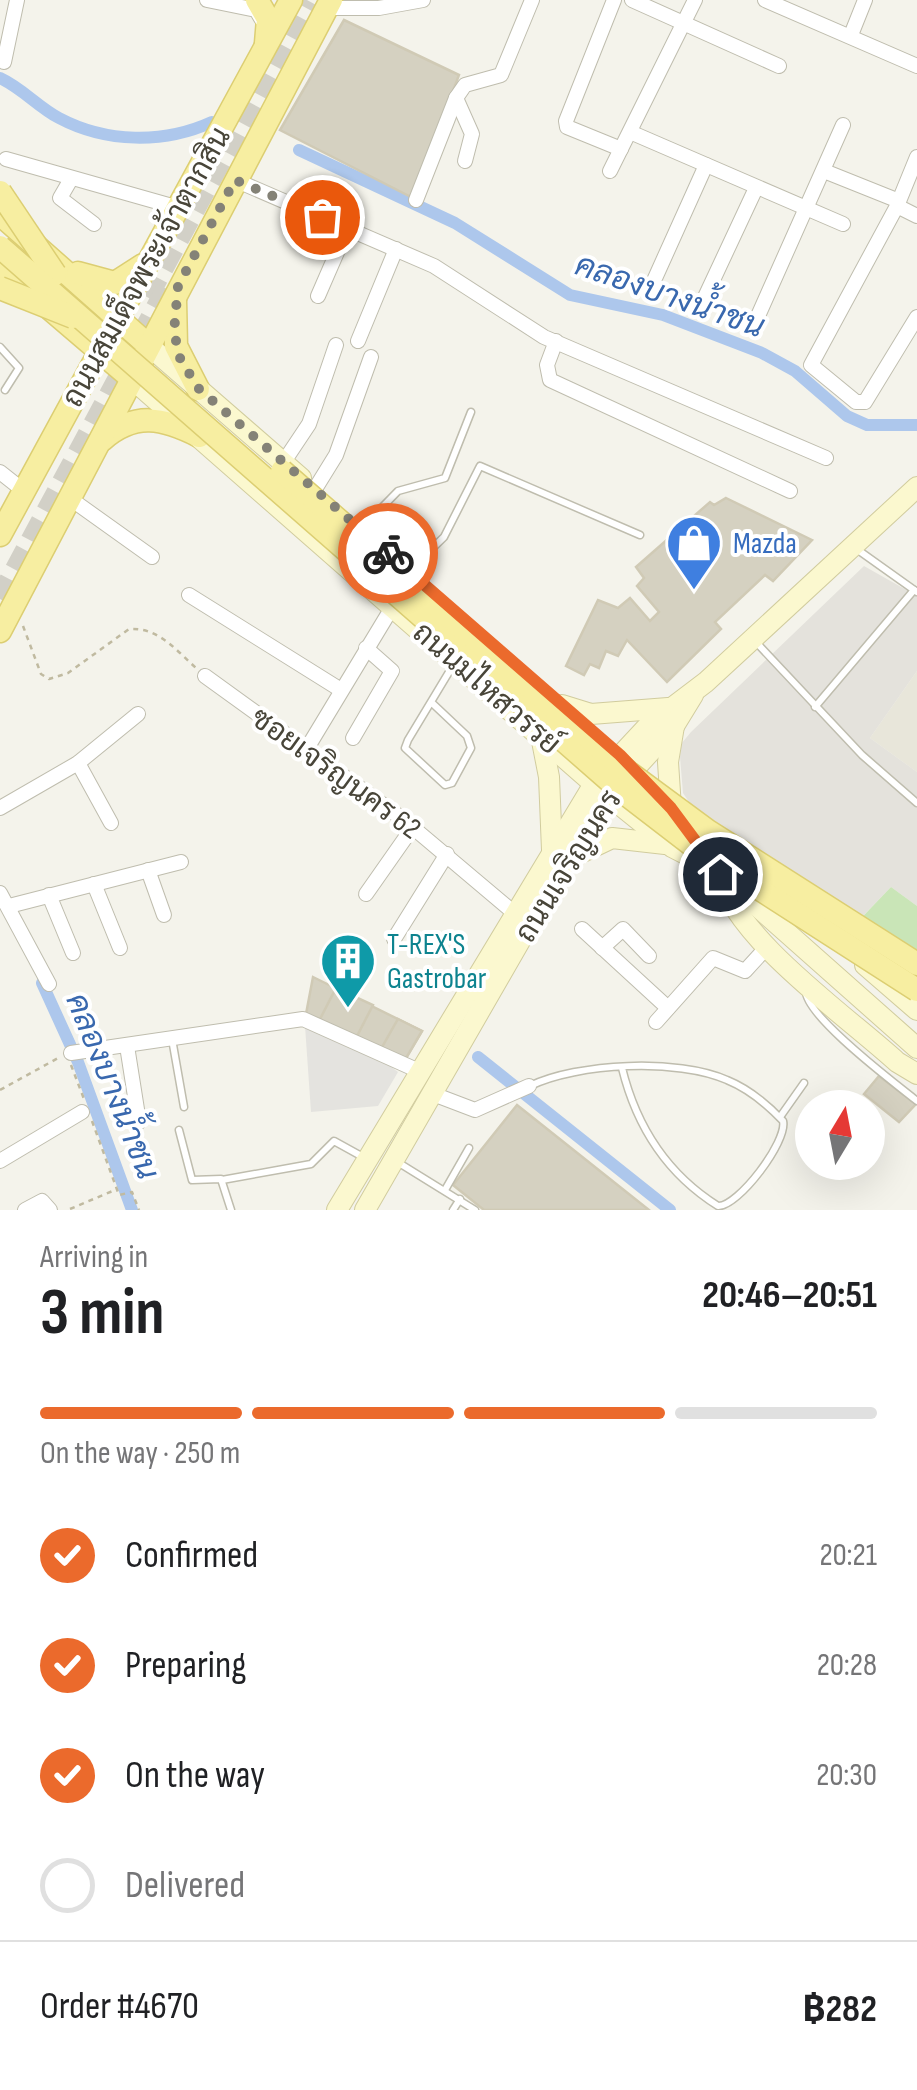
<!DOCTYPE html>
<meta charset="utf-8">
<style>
body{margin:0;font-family:"Sofia Sans Condensed",Sarabun,sans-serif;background:#f6f6f6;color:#202124;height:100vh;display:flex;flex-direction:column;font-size:38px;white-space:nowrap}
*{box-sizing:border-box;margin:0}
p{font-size:32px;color:#757577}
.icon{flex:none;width:55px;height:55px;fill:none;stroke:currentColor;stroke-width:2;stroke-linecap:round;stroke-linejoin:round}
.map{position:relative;height:1210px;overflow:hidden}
.side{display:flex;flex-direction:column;background:#fff;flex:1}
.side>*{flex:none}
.needle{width:65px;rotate:10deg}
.fabs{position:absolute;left:795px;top:1090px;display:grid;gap:20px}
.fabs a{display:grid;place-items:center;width:90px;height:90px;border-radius:50%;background:#fff;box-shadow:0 10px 40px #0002;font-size:50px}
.pin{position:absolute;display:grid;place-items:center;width:85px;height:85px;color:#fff;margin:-42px;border:5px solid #fff;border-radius:50%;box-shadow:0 2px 10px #0007}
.courier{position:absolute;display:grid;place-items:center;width:100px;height:100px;margin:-50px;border:8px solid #eb6a2c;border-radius:50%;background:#fff;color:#222;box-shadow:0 2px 12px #0007}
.summary em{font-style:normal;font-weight:700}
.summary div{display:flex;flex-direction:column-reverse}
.summary{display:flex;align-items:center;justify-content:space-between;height:170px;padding:0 40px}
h1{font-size:65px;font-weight:700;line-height:75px}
.bar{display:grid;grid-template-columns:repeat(4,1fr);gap:15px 10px;align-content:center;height:120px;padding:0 40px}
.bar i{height:12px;border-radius:8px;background:#e0e0e0}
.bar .current{background:#eb6a2c}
.bar p{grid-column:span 4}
.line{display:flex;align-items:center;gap:25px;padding:0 40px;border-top:2px solid #e0e0e0}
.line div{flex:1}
ol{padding:0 40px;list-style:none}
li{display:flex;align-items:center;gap:30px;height:110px}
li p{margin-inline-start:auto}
li .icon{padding:10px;border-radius:50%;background:#eb6a2c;color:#fff;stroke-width:4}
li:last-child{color:#757577}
li i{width:55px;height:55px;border:5px solid #e0e0e0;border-radius:50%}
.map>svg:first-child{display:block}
.residential{fill:#e8e6da}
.industrial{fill:#e4e2dc}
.green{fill:#c9e5b7}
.parking{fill:#e4e3df}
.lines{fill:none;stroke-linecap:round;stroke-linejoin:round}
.canal{stroke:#adc7ec;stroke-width:12}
.building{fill:#d5d1c1;stroke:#d0cab5;stroke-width:2.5}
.primary-tunnel{stroke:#d2d0c7;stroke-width:22;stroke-dasharray:22 11;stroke-linecap:butt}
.lane-casing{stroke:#bfbdae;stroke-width:9}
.street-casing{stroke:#bfbdae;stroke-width:16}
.secondary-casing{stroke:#d1cc9e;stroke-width:22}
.primary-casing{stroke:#dcce72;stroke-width:25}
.path{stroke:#c0baa0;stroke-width:2.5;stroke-dasharray:5 5;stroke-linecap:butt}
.lane{stroke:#fff;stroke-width:6}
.street{stroke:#fff;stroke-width:14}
.secondary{stroke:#fbf8cf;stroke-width:20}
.primary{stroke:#f7eea1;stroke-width:22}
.primary-bridge-casing{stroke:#dcce72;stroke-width:25;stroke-linecap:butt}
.primary-bridge{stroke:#f7eea1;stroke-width:22}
.done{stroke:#848277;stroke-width:10;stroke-dasharray:0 18}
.route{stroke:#eb6a2c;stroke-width:12}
.labels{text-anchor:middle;stroke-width:8;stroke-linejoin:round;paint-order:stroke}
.street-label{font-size:30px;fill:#484539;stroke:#fff}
.shop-label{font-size:30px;fill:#366cbe;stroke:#fff;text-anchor:start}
.culture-label{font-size:30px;fill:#0d838f;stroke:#fff;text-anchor:start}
.water-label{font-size:32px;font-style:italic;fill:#3968ae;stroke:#fff}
</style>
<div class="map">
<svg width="917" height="1210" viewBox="0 0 917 1210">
<rect width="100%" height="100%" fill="#f4f3eb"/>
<polygon class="residential" points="917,671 917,772 870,738"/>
<polygon class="industrial" points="864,566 917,596 917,671 870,738 917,772 917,906 891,887 856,923 705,826 683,793 680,757 681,744 691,732"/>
<polygon class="green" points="891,887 917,906 917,1011 844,936"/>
<polygon class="parking" points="305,1026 383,1061 398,1072 378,1106 311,1112"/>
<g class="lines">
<g class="canal">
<path d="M 0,78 C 22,88 38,107 59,118 C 106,143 164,144 212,122"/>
<polyline points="299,150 455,223 570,295 663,315 762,353 795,371 847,416 867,425 917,425"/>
<polyline points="42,983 78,1062 132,1210"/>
<polyline points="478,1057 670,1210"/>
</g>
</g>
<g class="building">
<polygon points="344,20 459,75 413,198 280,130"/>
<polygon points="726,498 812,540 773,581 765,575 715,622 721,629 667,682 627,640 618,656 606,651 599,668 590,664 584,675 566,666 598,600 618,608 630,598 650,621 659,612 637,586 644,578 636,567 710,502 714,505"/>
<polygon points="313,977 422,1031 405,1060 306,1014"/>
<polygon points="336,988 373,1005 356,1038 319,1021"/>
<polygon points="398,1019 422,1031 405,1060 381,1049"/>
<polygon points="879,1076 916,1104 899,1122 864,1094"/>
<polygon points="517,1105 649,1210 484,1210 453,1185"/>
</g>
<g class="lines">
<g class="primary-tunnel">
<polyline points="147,297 307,0"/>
<polyline points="0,599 169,285"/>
</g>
<g class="lane-casing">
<g id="lane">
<polyline points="0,347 19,368 5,390"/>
<polyline points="360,530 398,491 445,478 471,412"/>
<polyline points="858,550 917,592"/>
<polyline points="409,571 444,537 480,466 640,535"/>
<polyline points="754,640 862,755 917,803"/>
<polyline points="431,702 467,736 471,748 452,783 445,785 405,748 408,740 452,667"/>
<polyline points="815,707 914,590"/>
<path d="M 806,989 C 800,1012 896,1084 917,1101"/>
<polyline points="172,1039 184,1107"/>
<path d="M 530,1086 C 577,1063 678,1058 727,1080 C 749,1089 767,1104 783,1121 C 788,1141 738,1207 718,1206 C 667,1174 636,1125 622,1068"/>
<polyline points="780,1117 804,1083"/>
<polyline points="179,1130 192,1180 221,1179 231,1210"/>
<polyline points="399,1163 475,1210"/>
<polyline points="222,1180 311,1164 334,1141 363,1157"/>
<polyline points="445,1190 469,1148"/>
<polyline points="453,1210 460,1199"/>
</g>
</g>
<g class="street-casing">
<g id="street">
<polyline points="207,0 256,10 262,20"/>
<polyline points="614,0 566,121 567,127 621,149"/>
<polyline points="632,0 779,66"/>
<polyline points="765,0 917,66"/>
<polyline points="326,8 379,8 423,0"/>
<polyline points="851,35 865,0"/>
<polyline points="4,62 17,0"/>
<polyline points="456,98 472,134 465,161"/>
<polyline points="630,132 843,224"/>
<polyline points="917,157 897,206 811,365 856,402 865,402 917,317"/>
<polyline points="6,159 179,208"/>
<polyline points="610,171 695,0"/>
<polyline points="824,171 899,201"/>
<polyline points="71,179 60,198 94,224"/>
<polyline points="235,180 434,266 544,337 826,458"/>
<polyline points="416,200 456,98 465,85 501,75 532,0"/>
<polyline points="897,206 917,216"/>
<polyline points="652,285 706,165"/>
<polyline points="318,296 348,227"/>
<polyline points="699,310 756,188"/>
<polyline points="754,325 843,125"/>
<polyline points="358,341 396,249"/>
<polyline points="556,341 547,365 550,380 790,491"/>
<polyline points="283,463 309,424 336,345"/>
<polyline points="0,472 24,491"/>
<polyline points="315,489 336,455 371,357"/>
<polyline points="68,497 152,557"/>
<polyline points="189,595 341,690"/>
<polyline points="205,676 404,820 513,912"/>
<polyline points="353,738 392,671 366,648"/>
<polyline points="306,750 393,606"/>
<polyline points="78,763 111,823"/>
<polyline points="0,808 78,763 138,714"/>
<polyline points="148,870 164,915"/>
<polyline points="94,884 120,948"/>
<polyline points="0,893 49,984"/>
<polyline points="366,894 413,827"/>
<polyline points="49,895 73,953"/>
<polyline points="9,906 181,862"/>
<polyline points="582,929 668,1008"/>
<polyline points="394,939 447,854"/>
<polyline points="602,948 623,929 649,956"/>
<polyline points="656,1022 713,958 745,971 767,947"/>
<polyline points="127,1046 139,1122"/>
<polyline points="71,1053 303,1019 419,1071"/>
<polyline points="433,1094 475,1110 529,1086"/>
<polyline points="0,1161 82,1112"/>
<polyline points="25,1210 42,1201 50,1210"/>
</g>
</g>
<g class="secondary-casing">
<g id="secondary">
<polyline points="148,345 301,478"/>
<polyline points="131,378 594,784 672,847 715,869 917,1048"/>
<polyline points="562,705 591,714 668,708"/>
<polyline points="541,736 549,777 552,850"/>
<polyline points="671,808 668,762 674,726"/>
<polyline points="570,858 612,838 665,844"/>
<path d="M 720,874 C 733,937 848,1017 897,1062 L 917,1074"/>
<polyline points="865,965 917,1010"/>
<polyline points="337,1210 594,784 648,726 706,682 917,487"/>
<polyline points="365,1210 593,814 674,726 693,695"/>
</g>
</g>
<g class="primary-casing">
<g id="primary">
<polyline points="257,0 268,19 266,43"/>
<polyline points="0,214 148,345"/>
<polyline points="0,266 131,378"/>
<polyline points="78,273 115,283 143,265"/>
<polyline points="175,300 176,346 198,389"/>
<path d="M 102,440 C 135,411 163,418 199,436"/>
<polyline points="0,535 291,0"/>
<polyline points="0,631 331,0"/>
</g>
</g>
<g class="path">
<path d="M 23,626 L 41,674 L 49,679 L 68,673 L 129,629 C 158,627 176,650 196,668"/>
<polyline points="71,1065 84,1099"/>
<polyline points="0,1090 60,1057"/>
<polyline points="92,1121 119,1195 132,1192 139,1210"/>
<polyline points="70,1209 115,1190"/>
</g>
<use href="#lane" class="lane"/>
<use href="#street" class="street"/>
<use href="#secondary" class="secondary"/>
<use href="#primary" class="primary"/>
<g class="primary-bridge-casing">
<g id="primary-bridge">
<polyline points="0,192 55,274"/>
<polyline points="0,247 618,788 696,848 917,990"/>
<polyline points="0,288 73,317"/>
<polyline points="282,471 628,772 708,831 917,964"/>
</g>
</g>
<use href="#primary-bridge" class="primary-bridge"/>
</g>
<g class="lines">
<polyline class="done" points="322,217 235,180 178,286 174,332 180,358 198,388 388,553"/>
<polyline class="route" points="388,553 620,755 671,808 720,874"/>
</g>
<defs>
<g id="shop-pin" transform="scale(2.875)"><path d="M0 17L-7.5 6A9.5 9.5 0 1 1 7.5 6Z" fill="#3f7fe0" stroke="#fff"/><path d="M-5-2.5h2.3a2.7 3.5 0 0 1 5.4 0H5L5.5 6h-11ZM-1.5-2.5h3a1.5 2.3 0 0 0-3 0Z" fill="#fff"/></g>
<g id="building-pin" transform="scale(2.875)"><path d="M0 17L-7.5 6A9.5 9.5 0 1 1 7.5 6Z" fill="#0f9aa8" stroke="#fff"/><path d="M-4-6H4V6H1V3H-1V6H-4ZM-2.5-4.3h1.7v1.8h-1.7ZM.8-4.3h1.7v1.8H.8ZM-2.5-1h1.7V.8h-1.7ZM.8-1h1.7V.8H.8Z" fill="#fff"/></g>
</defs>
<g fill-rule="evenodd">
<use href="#shop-pin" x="694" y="543"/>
<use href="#building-pin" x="348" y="961"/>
</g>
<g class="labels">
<g class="street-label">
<text transform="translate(146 267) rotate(-61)" y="10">ถนนสมเด็จพระเจ้าตากสิน</text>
<text transform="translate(487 688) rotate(41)" y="10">ถนนมไหสวรรย์</text>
<text transform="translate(336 773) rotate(36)" y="10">ซอยเจริญนคร 62</text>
<text transform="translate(568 866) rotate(-58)" y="10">ถนนเจริญนคร</text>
</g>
<g class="shop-label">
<text x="733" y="553">Mazda</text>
</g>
<g class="culture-label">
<text x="387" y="954">T-REX'S<tspan x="387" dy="34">Gastrobar</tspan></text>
</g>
<g class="water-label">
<text transform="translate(670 295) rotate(19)" y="11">คลองบางน้ำชน</text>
<text transform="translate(113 1086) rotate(68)" y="11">คลองบางน้ำชน</text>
</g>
</g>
</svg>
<div class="fabs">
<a><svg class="needle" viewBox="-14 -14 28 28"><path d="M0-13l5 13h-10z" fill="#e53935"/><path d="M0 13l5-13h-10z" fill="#757577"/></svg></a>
</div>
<div class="pin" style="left:322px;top:217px;background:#ea580c"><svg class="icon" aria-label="bag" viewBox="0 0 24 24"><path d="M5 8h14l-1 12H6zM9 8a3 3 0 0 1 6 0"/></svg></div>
<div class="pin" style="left:720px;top:874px;background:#1f2937"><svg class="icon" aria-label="home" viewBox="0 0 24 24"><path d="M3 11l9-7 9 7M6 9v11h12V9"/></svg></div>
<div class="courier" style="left:388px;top:553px"><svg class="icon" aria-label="bike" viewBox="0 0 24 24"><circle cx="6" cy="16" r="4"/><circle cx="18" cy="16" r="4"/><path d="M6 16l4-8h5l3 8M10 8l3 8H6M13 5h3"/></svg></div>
</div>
<section class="side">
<div class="summary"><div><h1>3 min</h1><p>Arriving in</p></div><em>20:46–20:51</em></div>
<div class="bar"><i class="current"></i><i class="current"></i><i class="current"></i><i></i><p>On the way · 250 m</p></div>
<ol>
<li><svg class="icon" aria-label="check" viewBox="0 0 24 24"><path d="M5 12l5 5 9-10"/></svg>Confirmed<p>20:21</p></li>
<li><svg class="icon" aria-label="check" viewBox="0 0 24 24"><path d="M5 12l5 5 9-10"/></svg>Preparing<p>20:28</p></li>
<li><svg class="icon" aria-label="check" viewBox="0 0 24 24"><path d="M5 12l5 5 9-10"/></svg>On the way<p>20:30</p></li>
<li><i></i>Delivered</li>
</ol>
<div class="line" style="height:130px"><div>Order #4670</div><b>฿282</b></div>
</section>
